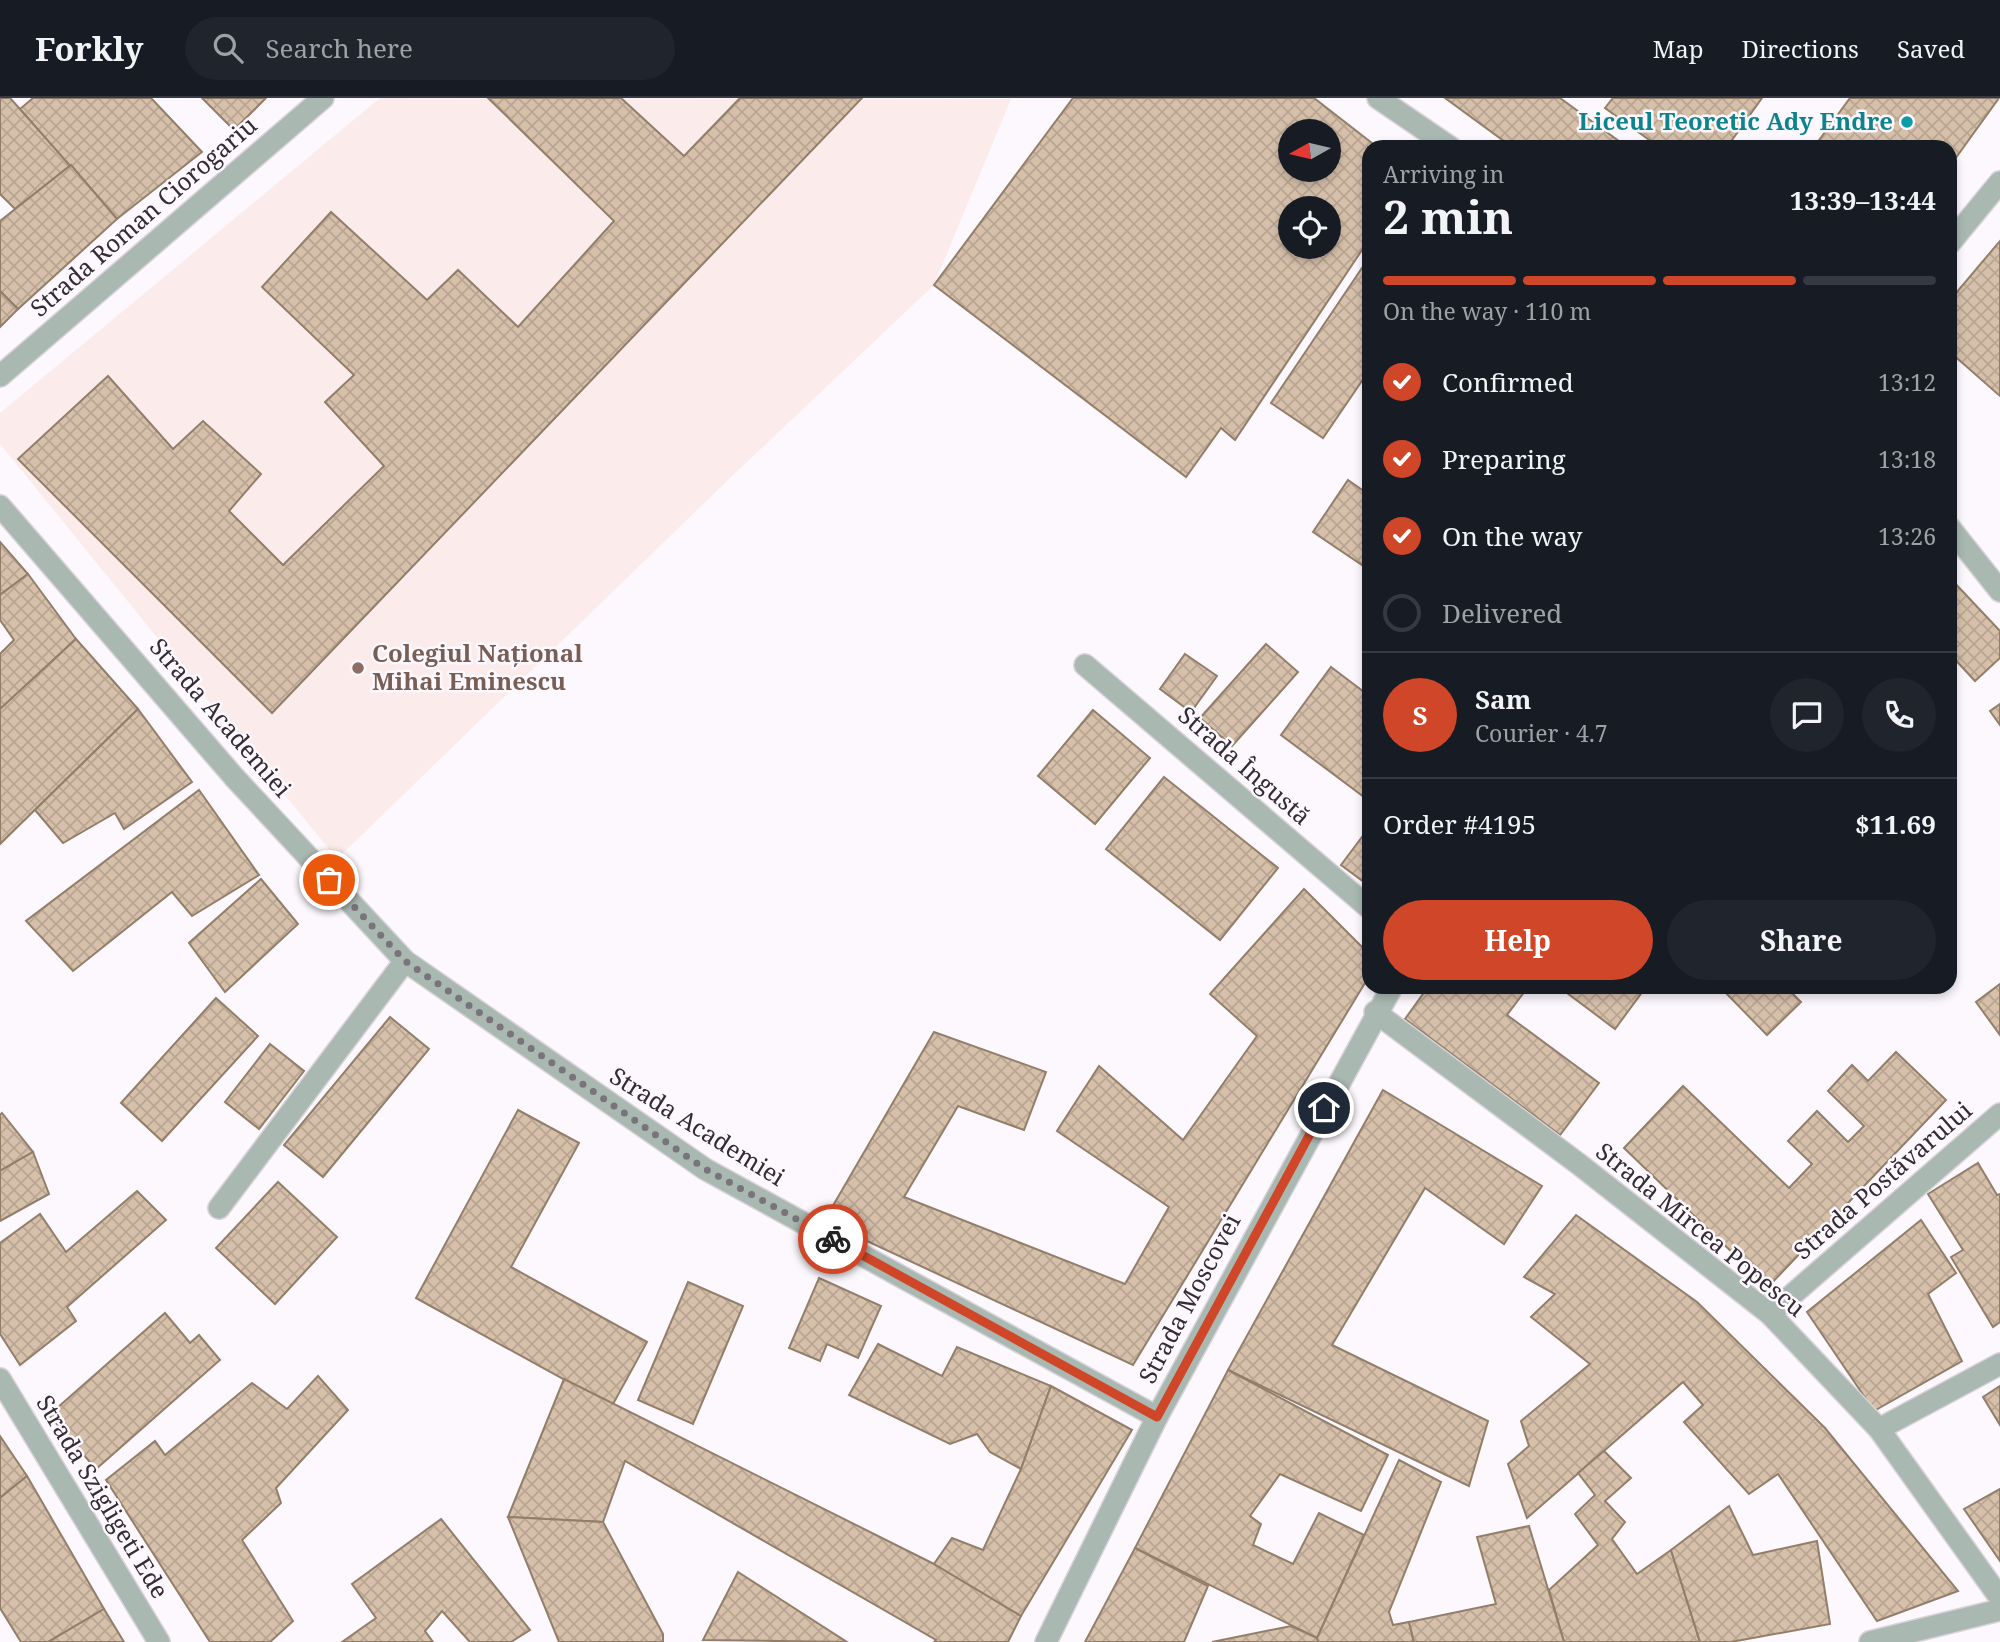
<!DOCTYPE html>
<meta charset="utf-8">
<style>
body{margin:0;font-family:"Noto Serif",serif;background:#20242c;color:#f1f3f6;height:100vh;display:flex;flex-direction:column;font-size:26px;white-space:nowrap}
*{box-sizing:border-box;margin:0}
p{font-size:23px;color:#9ea1a6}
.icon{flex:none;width:38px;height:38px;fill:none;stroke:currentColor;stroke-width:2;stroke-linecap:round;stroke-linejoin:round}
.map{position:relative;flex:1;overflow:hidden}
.side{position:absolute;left:1362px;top:42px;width:595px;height:854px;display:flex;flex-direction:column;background:#171b24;border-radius:21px;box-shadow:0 4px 10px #0003}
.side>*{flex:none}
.needle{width:46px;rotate:262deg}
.buttons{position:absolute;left:1278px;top:21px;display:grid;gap:14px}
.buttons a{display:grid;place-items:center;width:63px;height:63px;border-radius:50%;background:#171b24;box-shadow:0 4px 10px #0003;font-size:35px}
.pin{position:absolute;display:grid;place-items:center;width:60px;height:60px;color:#fff;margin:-30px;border:4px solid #fff;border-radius:50%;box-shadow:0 2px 7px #0007}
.courier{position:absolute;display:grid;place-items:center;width:70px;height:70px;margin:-35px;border:5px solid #d04628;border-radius:50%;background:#fff;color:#222;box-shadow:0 2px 9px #0007}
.summary em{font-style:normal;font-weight:700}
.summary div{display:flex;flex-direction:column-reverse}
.summary{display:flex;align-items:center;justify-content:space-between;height:119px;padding:0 21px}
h1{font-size:46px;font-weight:700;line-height:52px}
.bar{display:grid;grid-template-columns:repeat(4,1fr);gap:10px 7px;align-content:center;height:84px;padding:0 21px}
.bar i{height:9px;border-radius:5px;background:#363941}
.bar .active{background:#d04628}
.bar p{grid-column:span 4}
.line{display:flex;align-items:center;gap:18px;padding:0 21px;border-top:2px solid #363941}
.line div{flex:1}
.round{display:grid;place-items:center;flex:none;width:74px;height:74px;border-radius:37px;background:#20242c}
ol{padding:0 21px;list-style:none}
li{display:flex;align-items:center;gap:21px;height:77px}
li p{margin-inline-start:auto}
li .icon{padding:7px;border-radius:50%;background:#d04628;color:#fff;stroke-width:4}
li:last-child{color:#9ea1a6}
li i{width:38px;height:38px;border:4px solid #363941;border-radius:50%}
.button{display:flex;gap:14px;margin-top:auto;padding:14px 21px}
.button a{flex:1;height:80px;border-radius:42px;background:#d04628;color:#fff;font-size:28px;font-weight:700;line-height:80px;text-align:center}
.button a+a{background:#20242c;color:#f1f3f6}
header{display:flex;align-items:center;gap:42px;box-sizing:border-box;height:98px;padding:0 35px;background:#171b24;border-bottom:2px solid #363941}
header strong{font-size:33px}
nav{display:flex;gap:38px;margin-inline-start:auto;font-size:24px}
.search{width:490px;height:63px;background:#20242c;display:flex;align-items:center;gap:18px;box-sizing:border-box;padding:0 24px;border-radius:38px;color:#9ea1a6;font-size:26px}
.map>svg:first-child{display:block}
.education{fill:#fcebeb}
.building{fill:url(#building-cross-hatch);stroke:#927e69;stroke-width:2;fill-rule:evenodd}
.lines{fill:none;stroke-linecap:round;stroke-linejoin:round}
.minor-casing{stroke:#d8d3d9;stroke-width:24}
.minor{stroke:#aab8b2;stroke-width:21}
.done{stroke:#79737b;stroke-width:7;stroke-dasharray:0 12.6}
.route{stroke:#d04628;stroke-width:9}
.culture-dot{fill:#0f9aa8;stroke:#fcf8fd;stroke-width:2.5}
.education-dot{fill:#8d6e63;stroke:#fcf8fd;stroke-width:2.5}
.labels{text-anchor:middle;stroke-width:5;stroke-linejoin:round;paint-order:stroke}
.culture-label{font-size:24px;font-weight:bold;fill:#0d838f;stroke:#fcf8fd;text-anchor:end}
.street-label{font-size:24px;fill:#332c35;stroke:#fcf8fd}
.education-label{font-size:24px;font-weight:bold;fill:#785e54;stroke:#fcf8fd;text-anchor:start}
</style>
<header>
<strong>Forkly</strong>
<div class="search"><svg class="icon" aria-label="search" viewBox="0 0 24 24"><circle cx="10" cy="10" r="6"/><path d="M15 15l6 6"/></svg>Search here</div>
<nav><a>Map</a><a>Directions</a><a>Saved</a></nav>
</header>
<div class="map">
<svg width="2000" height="1544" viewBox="0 0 2000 1544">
<defs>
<pattern id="building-cross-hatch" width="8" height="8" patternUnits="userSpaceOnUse" patternTransform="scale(1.75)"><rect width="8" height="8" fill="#d6c0aa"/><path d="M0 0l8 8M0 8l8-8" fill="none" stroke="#b8a593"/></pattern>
</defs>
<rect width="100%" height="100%" fill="#fcf8fd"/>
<polygon class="education" points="380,0 1011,1 934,187 731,379 337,761 0,346 0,315"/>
<g class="building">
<polygon points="0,0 10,0 71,67 15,111 0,96"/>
<polygon points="33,0 151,0 202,54 117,121 20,11"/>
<polygon points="202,0 266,0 234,32"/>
<polygon points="488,0 621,0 684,58 740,0 862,0 272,615 18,361 108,278 173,351 203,323 261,376 229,413 283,467 384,368 325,304 354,277 262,189 331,114 427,202 458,172 518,229 614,123"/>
<path d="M 1073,0 L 1314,0 L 1377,49 L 1368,49 L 1368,143 L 1235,342 L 1221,330 L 1186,379 L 934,187 ZM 1290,33 L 1328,33 L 1328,72 L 1290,72 ZM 1290,110 L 1328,110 L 1328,149 L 1290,149 Z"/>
<polygon points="1445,0 1560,0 1627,49 1512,49"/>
<polygon points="1613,0 1762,0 1727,49 1659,49 1605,10"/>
<polygon points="1850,0 1999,0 1950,68 1950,49 1814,49"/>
<polygon points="71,67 117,121 18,211 0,193 0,123"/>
<polygon points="2000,143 2000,298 1950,254 1950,202"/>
<polygon points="1368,161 1368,274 1323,340 1271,305"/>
<polygon points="0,193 18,211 0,229"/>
<polygon points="1348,382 1368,396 1368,471 1313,434"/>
<polygon points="0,444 28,476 0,497"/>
<polygon points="28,476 76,541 0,611 0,556 14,542 0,522 0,497"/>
<polygon points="1950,480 2000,533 2000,560 1975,583 1950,556"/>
<polygon points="76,541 138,611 0,746 0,611"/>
<polygon points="1266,546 1298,574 1232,648 1200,620"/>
<polygon points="1185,556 1217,578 1191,614 1160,591"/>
<polygon points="1331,569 1368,597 1368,702 1281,637"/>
<polygon points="2000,606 2000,627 1990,613"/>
<polygon points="138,611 192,684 124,731 115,715 63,745 35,712"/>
<polygon points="1093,612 1150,660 1095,726 1038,678"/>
<polygon points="1164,679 1278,770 1220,842 1106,751"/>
<polygon points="199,692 259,777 192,818 172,794 73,873 26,823"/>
<polygon points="1368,731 1368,787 1341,767"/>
<polygon points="261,781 298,826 225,894 189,845"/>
<polygon points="1304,791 1368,855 1368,880 1133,1267 824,1123 934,934 1046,974 1024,1032 958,1008 904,1099 1125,1186 1169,1109 1057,1033 1099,968 1183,1042 1257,938 1210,896"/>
<polygon points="2000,886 2000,937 1976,904"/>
<polygon points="1428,889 1528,889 1507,917 1599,985 1560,1037 1405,921"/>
<polygon points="1559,889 1646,889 1615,931"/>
<polygon points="1720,889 1786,889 1801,904 1767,937"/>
<polygon points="216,900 258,938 162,1043 121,1005"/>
<polygon points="390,919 429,951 323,1079 284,1047"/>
<polygon points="270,946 304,973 259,1031 225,1004"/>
<polygon points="1896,954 1946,1002 1768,1189 1624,1050 1683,988 1789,1090 1812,1066 1788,1043 1817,1013 1848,1044 1864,1028 1828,993 1852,967 1868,983"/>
<polygon points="1383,992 1542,1088 1504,1146 1425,1090 1332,1247 1488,1323 1469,1388 1228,1272"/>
<polygon points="518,1012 579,1045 511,1169 647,1244 612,1308 416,1200"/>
<polygon points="2,1015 33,1054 0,1073 0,1017"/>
<polygon points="33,1054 49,1096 0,1123 0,1073"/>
<polygon points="1978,1065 1997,1097 2000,1096 2000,1224 1993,1229 1951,1159 1963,1152 1928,1096"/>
<polygon points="278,1084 337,1139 275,1206 216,1150"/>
<polygon points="137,1093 166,1122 67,1209 76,1223 20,1267 0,1236 0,1145 40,1116 66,1154"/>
<polygon points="1576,1117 1697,1204 1825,1330 1958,1493 1877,1523 1778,1376 1749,1396 1684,1324 1703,1307 1683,1284 1527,1420 1508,1366 1529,1348 1521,1323 1590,1266 1531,1219 1555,1196 1524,1179"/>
<polygon points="1921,1122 1956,1175 1928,1196 1962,1263 1874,1313 1807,1214"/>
<polygon points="819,1180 881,1208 858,1260 827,1246 820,1263 789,1250"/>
<polygon points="688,1184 743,1208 693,1326 638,1302"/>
<polygon points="165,1215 190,1245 199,1237 220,1262 96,1371 49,1317"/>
<polygon points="878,1246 942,1278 957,1249 1051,1288 1021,1371 990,1354 977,1336 950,1346 849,1297"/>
<polygon points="1228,1272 1388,1357 1361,1413 1280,1376 1250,1418 1261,1426 1253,1447 1293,1466 1319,1415 1364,1437 1317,1540 1135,1450"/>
<polygon points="318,1278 348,1312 276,1390 281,1405 242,1442 293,1523 270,1544 210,1544 106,1382 155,1343 165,1357 252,1285 287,1311"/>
<polygon points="564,1281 934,1466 1021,1518 1008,1544 934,1544 936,1542 625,1363 603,1424 508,1419"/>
<polygon points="1051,1288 1132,1332 1021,1518 934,1466 952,1440 983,1452 1021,1371"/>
<polygon points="2000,1288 2000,1327 1983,1299"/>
<polygon points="0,1338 27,1378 0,1400"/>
<polygon points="1604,1353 1631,1380 1605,1403 1625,1424 1612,1441 1637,1476 1671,1452 1700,1544 1564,1544 1549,1492 1598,1447 1575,1416 1595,1397 1578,1375"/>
<polygon points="1399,1362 1441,1384 1389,1514 1393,1527 1409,1524 1414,1544 1318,1544 1317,1540"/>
<polygon points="27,1378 104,1511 48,1544 21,1544 0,1510 0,1400"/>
<polygon points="2000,1391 2000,1463 1964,1411"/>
<polygon points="1729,1408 1753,1457 1817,1443 1830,1526 1731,1544 1700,1544 1671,1452"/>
<polygon points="508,1419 603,1424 663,1536 663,1544 559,1544"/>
<polygon points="441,1421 530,1532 511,1544 470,1544 442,1513 425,1533 433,1544 342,1544 376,1520 352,1486"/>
<polygon points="1529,1428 1564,1544 1414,1544 1409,1524 1496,1506 1477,1439"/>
<polygon points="1135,1450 1208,1488 1184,1544 1085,1544"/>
<polygon points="738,1474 847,1544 703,1542"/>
<polygon points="104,1511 124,1544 48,1544"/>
<polygon points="1291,1528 1317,1540 1318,1544 1212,1544"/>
</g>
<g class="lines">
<g class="minor-casing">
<g id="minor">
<polyline points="1378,0 1450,49"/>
<polyline points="1950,145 2000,84"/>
<polyline points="0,278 323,0"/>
<polyline points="0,408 234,679 405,863 705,1071 1157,1319"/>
<polyline points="1950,430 2000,493"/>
<polyline points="1085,567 1368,809"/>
<polyline points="1375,914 1580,1067 1770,1216 1879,1331 2000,1500"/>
<polyline points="219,1110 405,863"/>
<polyline points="1770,1216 2000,1016"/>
<polyline points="0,1281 159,1544"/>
<polyline points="1879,1331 2000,1266"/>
<polyline points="1046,1544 1157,1319 1392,889"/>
<polyline points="1870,1544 2000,1512"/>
</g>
</g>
<use href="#minor" class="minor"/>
</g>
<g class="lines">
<polyline class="done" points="329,782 405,863 705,1071 833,1141"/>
<polyline class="route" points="833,1141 1157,1319 1324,1010"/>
</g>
<circle class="culture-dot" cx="1907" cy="24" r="7"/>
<circle class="education-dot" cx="358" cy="570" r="7"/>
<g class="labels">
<g class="culture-label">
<text x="1893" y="32">Liceul Teoretic Ady Endre</text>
</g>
<g class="street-label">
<text transform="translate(144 119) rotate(-41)" y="8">Strada Roman Ciorogariu</text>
<text transform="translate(220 620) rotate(49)" y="8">Strada Academiei</text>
<text transform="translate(1244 668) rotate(41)" y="8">Strada Îngustă</text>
<text transform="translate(697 1029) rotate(32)" y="8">Strada Academiei</text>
<text transform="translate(1883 1083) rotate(-41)" y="8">Strada Postăvarului</text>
<text transform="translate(1700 1132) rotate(39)" y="8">Strada Mircea Popescu</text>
<text transform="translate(1190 1201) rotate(-62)" y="8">Strada Moscovei</text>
<text transform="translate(102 1399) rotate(59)" y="8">Strada Szigligeti Ede</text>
</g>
<g class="education-label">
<text x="372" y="564">Colegiul Național<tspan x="372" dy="28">Mihai Eminescu</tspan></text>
</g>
</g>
</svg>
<div class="buttons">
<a><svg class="needle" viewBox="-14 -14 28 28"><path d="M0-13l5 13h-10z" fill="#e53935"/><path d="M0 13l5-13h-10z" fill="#9ea1a6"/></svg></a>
<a><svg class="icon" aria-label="locate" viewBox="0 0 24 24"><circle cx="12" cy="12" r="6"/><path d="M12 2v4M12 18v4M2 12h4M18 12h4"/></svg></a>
</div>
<div class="pin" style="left:329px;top:782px;background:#ea580c"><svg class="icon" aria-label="bag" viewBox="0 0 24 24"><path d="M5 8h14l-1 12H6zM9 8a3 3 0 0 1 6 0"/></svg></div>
<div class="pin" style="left:1324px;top:1010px;background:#1f2937"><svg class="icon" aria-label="home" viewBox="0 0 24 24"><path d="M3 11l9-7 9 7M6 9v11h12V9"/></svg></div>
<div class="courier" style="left:833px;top:1141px"><svg class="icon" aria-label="bike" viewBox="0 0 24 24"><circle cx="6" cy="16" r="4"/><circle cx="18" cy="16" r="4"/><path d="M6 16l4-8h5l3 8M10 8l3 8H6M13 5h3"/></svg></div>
<section class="side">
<div class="summary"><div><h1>2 min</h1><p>Arriving in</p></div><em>13:39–13:44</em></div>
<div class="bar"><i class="active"></i><i class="active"></i><i class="active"></i><i></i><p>On the way · 110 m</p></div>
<ol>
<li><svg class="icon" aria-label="check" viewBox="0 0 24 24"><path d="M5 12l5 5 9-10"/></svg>Confirmed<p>13:12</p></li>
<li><svg class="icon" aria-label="check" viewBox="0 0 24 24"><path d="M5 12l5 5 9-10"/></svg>Preparing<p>13:18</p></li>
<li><svg class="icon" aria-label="check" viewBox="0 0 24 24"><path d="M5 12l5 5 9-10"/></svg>On the way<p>13:26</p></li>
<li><i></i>Delivered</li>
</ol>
<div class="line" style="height:126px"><b class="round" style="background:#d04628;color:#fff">S</b><div><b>Sam</b><p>Courier · 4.7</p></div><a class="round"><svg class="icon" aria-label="chat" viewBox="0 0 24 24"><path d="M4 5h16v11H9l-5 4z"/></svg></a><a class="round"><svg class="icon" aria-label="phone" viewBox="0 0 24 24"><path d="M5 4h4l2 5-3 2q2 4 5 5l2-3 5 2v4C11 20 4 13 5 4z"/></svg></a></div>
<div class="line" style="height:91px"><div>Order #4195</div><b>$11.69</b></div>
<div class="button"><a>Help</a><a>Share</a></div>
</section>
</div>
